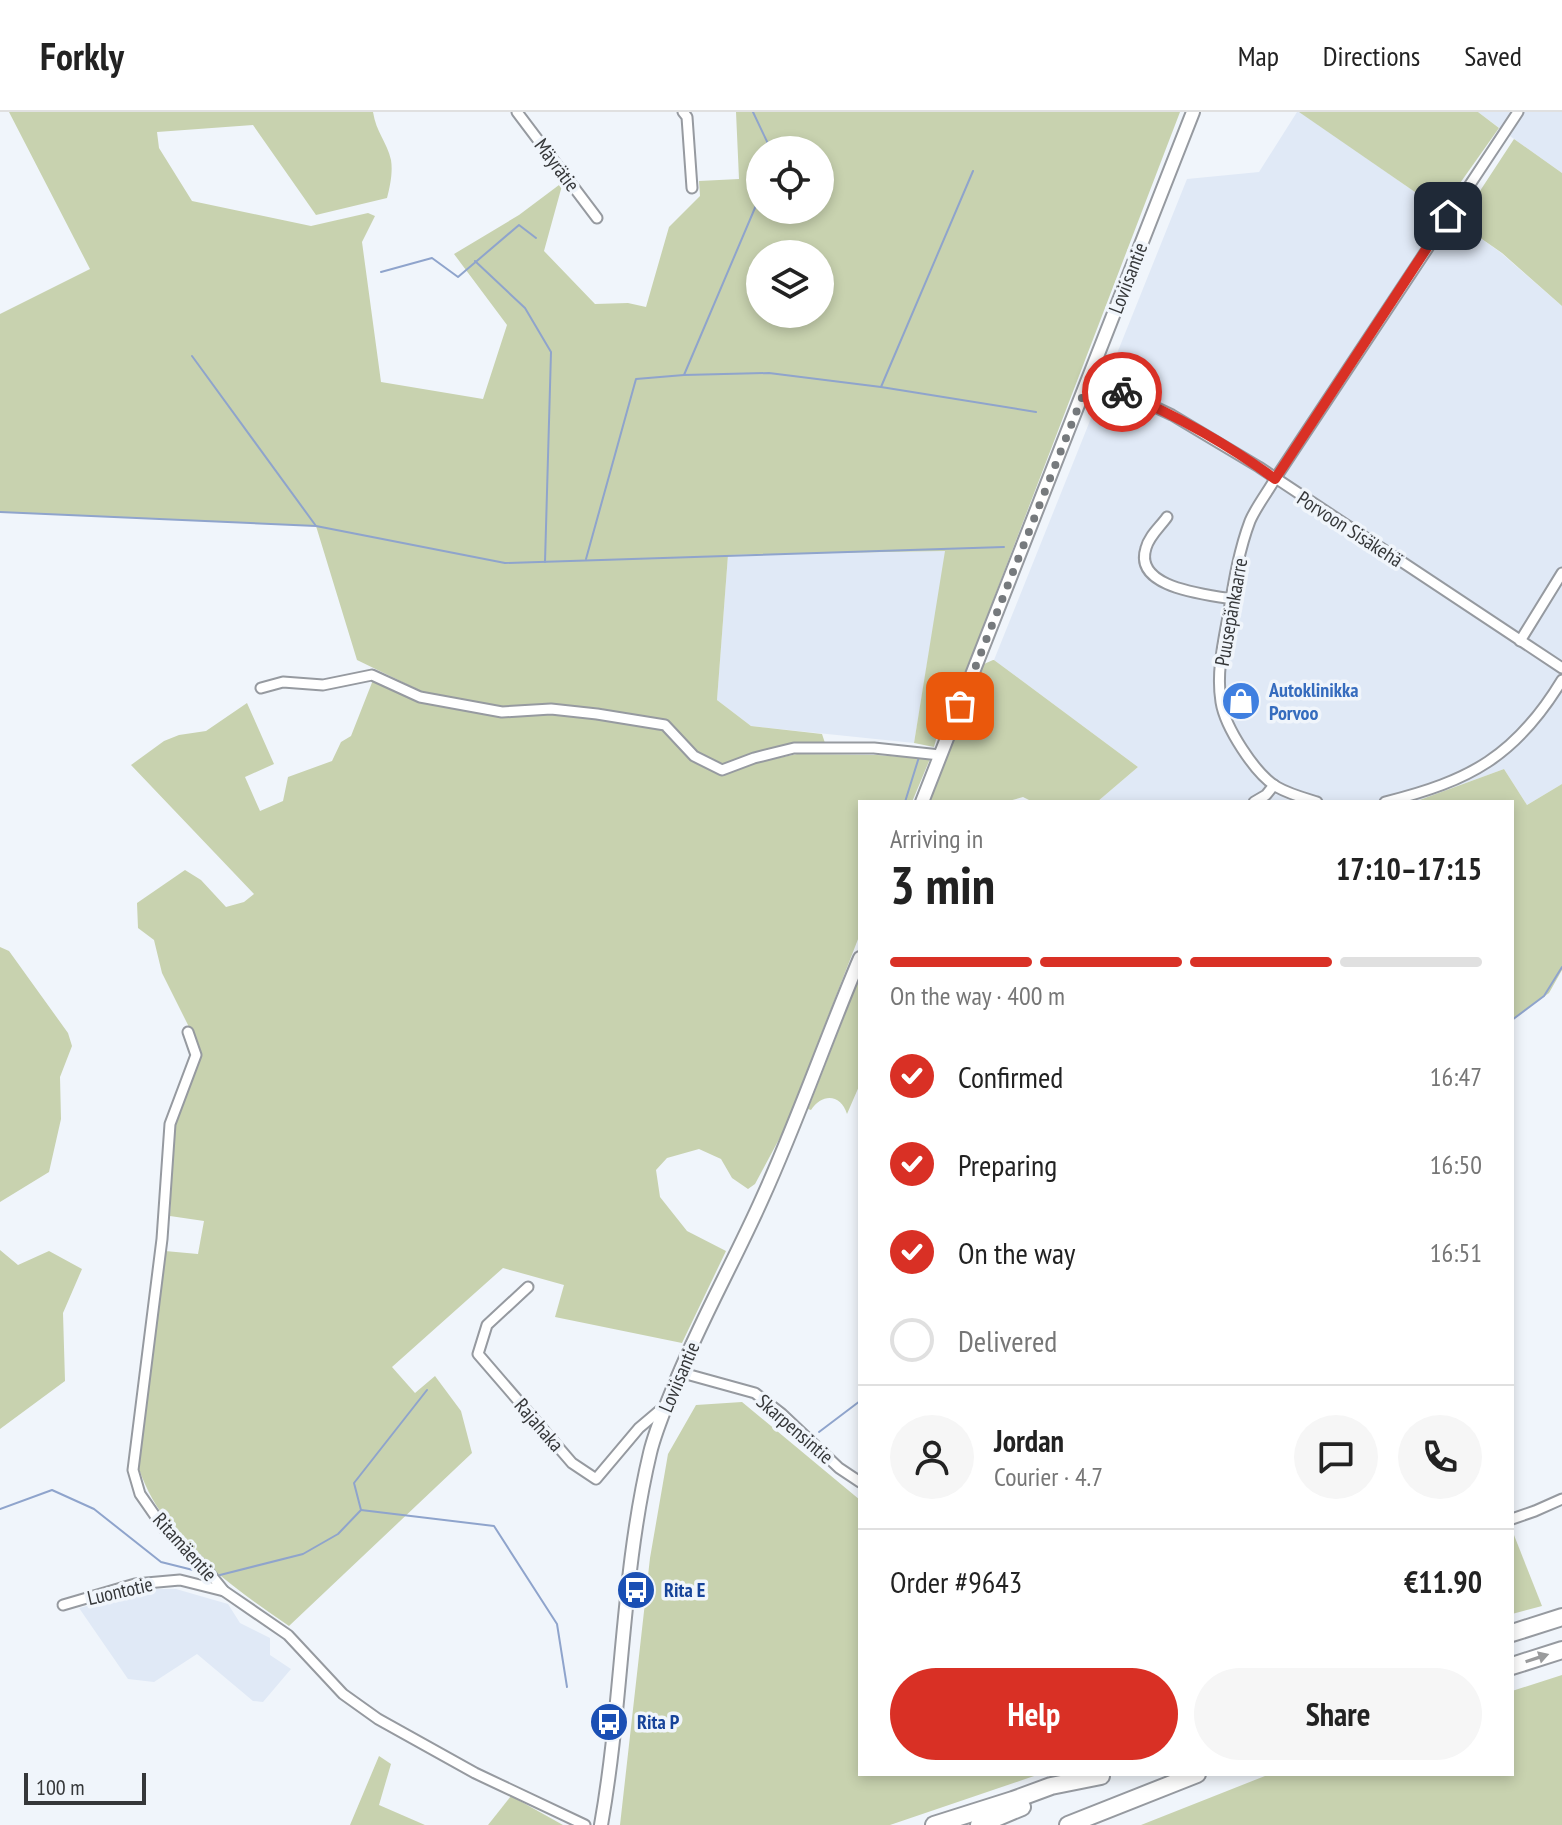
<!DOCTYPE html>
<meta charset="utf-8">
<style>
body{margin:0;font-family:"PT Sans Narrow",sans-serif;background:#f6f6f6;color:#222;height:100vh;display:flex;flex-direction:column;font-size:30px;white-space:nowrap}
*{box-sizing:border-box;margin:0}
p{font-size:26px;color:#767676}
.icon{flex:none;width:44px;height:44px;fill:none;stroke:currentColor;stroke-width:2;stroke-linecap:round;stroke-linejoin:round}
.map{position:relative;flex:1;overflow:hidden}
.side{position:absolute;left:858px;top:688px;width:656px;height:976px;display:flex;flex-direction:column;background:#fff;border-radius:0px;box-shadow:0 4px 12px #0003}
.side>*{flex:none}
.buttons{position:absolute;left:746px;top:24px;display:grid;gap:16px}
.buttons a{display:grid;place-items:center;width:88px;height:88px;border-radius:50%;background:#fff;box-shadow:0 4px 12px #0003;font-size:40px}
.scale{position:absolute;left:24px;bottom:20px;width:122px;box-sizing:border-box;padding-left:8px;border:4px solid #353739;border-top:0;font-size:22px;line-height:28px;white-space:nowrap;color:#353739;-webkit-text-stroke:6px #f0f5fb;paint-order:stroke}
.pin{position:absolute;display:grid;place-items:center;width:68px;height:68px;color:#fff;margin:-34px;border-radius:16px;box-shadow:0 4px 12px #0006}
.courier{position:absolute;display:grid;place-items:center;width:80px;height:80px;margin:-40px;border:6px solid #d93025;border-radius:50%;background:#fff;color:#222;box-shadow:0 2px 10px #0007}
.headline em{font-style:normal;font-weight:600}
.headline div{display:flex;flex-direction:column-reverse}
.headline{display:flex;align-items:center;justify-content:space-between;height:136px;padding:0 32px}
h1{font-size:52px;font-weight:600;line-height:60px}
.bar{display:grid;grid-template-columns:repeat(4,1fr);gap:12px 8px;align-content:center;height:96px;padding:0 32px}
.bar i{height:10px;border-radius:6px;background:#e0e0e0}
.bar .selected{background:#d93025}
.bar p{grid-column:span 4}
.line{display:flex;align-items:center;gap:20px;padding:0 32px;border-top:2px solid #e0e0e0}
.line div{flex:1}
.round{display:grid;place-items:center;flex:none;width:84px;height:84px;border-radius:42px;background:#f6f6f6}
ol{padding:0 32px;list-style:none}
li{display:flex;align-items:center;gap:24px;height:88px}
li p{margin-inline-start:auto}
li .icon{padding:8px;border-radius:50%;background:#d93025;color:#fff;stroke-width:4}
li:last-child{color:#767676}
li i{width:44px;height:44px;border:4px solid #e0e0e0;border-radius:50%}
.action{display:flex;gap:16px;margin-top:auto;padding:16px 32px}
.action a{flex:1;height:92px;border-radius:48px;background:#d93025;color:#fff;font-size:32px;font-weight:600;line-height:92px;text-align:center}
.action a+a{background:#f6f6f6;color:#222}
header{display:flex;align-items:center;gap:48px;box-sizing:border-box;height:112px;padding:0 40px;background:#fff;border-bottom:2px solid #e0e0e0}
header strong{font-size:38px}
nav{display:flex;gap:44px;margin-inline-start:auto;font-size:28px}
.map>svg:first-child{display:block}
.built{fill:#e0e9f6}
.green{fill:#c8d2af;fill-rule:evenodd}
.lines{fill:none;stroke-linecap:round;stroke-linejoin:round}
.stream{stroke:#8fa4cc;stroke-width:2}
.minor-casing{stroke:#969aa0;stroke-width:13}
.secondary-casing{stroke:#969aa0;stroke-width:16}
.motorway-casing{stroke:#969aa0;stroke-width:20}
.minor{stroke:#fff;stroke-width:9}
.secondary{stroke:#fff;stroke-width:12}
.motorway{stroke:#fff;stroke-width:16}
.oneway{fill:#9a9b9c}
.done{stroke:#767a7d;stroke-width:8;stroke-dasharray:0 14.4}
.route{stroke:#d93025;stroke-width:10}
.labels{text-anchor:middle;stroke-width:7;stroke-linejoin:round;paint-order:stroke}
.street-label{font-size:20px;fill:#353739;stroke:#f0f5fb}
.shop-label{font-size:20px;font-weight:bold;fill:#366cbe;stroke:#f0f5fb;text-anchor:start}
.transit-label{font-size:20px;font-weight:bold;fill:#164399;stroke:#f0f5fb;text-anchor:start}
</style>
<header>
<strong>Forkly</strong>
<nav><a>Map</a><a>Directions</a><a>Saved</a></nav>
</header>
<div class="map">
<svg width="1562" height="1713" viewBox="0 0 1562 1713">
<rect width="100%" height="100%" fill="#f0f5fb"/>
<g class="built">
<polygon points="1297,0 1301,0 1500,140 1562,194 1562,672 1527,693 1504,657 1414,690 1097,690 1138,655 994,548 1187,67 1259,60"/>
<polygon points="1478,0 1562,0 1562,61 1514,27"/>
<polygon points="946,439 914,631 751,614 717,588 728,443"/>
<polygon points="150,1477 176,1477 228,1492 240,1511 270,1526 270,1543 291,1557 263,1590 253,1589 197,1542 154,1570 128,1567 79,1496"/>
</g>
<g class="green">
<path d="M 9,0 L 373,0 C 376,20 387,30 391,48 C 393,60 390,75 387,86 L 316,103 L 253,13 L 157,20 L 159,36 L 192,89 L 311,114 L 368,101 L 375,104 L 362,130 L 381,270 L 483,287 L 507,213 L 454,142 L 519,103 L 563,70 L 544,139 L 595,192 L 628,191 L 646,195 L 669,115 L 700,84 L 699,69 L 739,67 L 736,0 L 1180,0 L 963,567 L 952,590 L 943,602 L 934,635 L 914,631 L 945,439 L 728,443 L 717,588 L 751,614 L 822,622 L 825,631 L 790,632 L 748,642 L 724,652 L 697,640 L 668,609 L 598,596 L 551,593 L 504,595 L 425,581 L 357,548 L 316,414 L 0,400 L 0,202 L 90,157 ZM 760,38 L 820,38 L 820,98 L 760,98 ZM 760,142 L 820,142 L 820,202 L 760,202 Z"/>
<polygon points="1299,0 1478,0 1499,16 1441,98"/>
<polygon points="1514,27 1562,61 1562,194 1502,141 1459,111"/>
<polygon points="993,548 994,548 1138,655 1097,690 1033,690 1023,685 1005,690 929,690 984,552"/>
<path d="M 373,568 L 419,589 L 502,605 L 554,602 L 604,607 L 663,618 L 691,649 L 722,664 L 755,651 L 797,642 L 877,643 L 930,647 L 912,690 L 860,690 L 860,822 L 784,1018 L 755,1072 L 748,1077 L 732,1066 L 721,1047 L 699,1037 L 667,1046 L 656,1058 L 660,1085 L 687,1119 L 726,1139 L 682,1231 L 555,1205 L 564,1173 L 503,1156 L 392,1255 L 415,1281 L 435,1264 L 461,1299 L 472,1341 L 289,1514 C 231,1474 163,1427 139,1357 L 165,1139 L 198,1142 L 204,1109 L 170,1104 L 174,1013 L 200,945 L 193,923 L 162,861 L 154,828 L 138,816 L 137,791 L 185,758 L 201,768 L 226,795 L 244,790 L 254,782 L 131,653 L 164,629 L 179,623 L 206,619 L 247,591 L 274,652 L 245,665 L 260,699 L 283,689 L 288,665 L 332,649 L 341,630 L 351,624 Z"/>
<polygon points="1504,657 1527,693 1562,672 1562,858 1549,881 1512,908 1512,690 1414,690"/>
<polygon points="0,835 9,839 68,921 72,934 60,965 61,1007 49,1060 0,1090"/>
<path d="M 860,864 L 860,972 L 847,1002 C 841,982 822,981 811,998 L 808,997 Z"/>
<polygon points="0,1138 18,1153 49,1139 82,1157 63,1201 65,1269 0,1317"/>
<polygon points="742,1290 860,1388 860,1662 1040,1662 890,1713 620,1713 650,1446 668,1342 696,1293"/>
<polygon points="1512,1418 1542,1494 1512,1502"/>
<polygon points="1562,1563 1562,1713 1141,1713 1270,1662 1512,1662 1512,1579"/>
<polygon points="379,1644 391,1652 379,1693 425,1713 350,1713"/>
<polygon points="511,1684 563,1713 488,1713"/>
</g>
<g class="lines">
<g class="stream">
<polyline points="753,0 771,38"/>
<polyline points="475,149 525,196 551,240 545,450"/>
<polyline points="381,160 432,146 458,165 519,113 536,126"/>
<polyline points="192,244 316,414"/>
<polyline points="684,263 760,84"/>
<polyline points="881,275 973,59"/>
<polyline points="0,400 316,414 505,451 1004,435"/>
<polyline points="586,447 636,267 684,263 769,261 881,275 1036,300"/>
<polyline points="905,690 919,645"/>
<polyline points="1512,908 1544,884 1562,855"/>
<polyline points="819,1320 860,1289"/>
<polyline points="0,1397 52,1378 94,1397 161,1450 197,1459"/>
<polyline points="361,1398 494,1414 557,1512 567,1575"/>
<polyline points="220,1463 303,1442 338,1422 361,1398 354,1371 427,1278"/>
</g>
<g class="minor-casing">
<g id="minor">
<polyline points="517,0 597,106"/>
<polyline points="683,0 687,5 692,76"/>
<polyline points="1089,268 1117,277 1172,303 1259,355 1562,556"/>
<path d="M 1167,405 C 1160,415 1149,424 1146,436 C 1133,476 1205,482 1231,487"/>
<polyline points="1520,529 1562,461"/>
<polyline points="261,576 283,570 323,573 372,563 420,585 502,600 551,597 597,602 665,613 694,644 722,658 754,646 794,636 874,636 940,643"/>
<polyline points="1254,690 1266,683 1274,673"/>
<path d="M 1317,690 C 1304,686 1289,682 1277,675 C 1255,662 1225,615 1221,590 C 1216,559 1224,528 1229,499 C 1234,469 1239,438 1250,409 C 1256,395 1267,381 1275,367 L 1518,0"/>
<path d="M 1385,690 C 1470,669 1516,644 1562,568"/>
<polyline points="188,920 196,943 170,1012 162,1127 133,1358 140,1382 165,1418 207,1458 224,1479 288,1523 343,1582 378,1607 475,1661 585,1713"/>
<polyline points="528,1175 487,1213 478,1242 572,1351 596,1367 639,1316 665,1294"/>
<polyline points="679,1260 755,1281 782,1302 839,1356 860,1370"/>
<polyline points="1512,1407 1535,1399 1562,1387"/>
<polyline points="63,1493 135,1472 180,1468 224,1479"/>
</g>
</g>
<g class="secondary-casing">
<g id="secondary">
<polyline points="922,690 1193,0"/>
<path d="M 601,1713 C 623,1590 621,1463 650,1341 C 655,1320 664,1299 672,1279 C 698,1213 733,1152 762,1087 C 798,1008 826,926 860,846"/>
</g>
</g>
<g class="motorway-casing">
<g id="motorway">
<polyline points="1512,1521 1562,1505"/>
<polyline points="1512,1554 1562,1538"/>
<polyline points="934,1713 1013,1688 1051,1674 1101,1664"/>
<polyline points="979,1713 1022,1695"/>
<polyline points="1068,1713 1197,1662"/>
</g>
</g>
<use href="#minor" class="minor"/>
<use href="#secondary" class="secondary"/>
<use href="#motorway" class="motorway"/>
</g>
<defs><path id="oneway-solid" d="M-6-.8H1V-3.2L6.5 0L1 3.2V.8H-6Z" transform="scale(2)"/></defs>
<use class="oneway" href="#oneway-solid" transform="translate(1537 1546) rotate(-18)"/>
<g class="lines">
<polyline class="done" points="960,594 1089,268 1122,280"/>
<path class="route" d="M 1122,280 C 1175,303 1229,333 1275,367 L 1448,104"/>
</g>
<defs>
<g id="shop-disc" transform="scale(2)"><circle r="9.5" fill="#3f7fe0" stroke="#f0f5fb"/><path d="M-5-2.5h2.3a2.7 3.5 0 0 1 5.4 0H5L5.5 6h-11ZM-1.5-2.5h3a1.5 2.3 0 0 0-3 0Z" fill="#fff"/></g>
<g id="bus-disc" transform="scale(2)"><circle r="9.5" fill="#1a4fb4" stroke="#f0f5fb"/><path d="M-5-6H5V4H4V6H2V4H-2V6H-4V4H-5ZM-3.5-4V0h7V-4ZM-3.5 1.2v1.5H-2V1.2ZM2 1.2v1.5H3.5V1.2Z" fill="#fff"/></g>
</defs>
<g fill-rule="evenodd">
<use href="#shop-disc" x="1241" y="589"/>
<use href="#bus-disc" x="636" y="1478"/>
<use href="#bus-disc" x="609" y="1610"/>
</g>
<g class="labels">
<g class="street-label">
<text transform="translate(557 53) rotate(53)" y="7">Mäyrätie</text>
<text transform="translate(1128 166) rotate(-69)" y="7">Loviisantie</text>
<text transform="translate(1350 417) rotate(33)" y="7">Porvoon Sisäkehä</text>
<text transform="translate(1231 500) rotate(-80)" y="7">Puusepänkaarre</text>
<text transform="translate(679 1265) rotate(-67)" y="7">Loviisantie</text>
<text transform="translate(539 1313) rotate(49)" y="7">Rajahaka</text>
<text transform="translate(795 1317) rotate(41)" y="7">Skarpensintie</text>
<text transform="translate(185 1435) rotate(48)" y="7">Ritamäentie</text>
<text transform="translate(120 1479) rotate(-13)" y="7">Luontotie</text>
</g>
<g class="shop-label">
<text x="1269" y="585">Autoklinikka<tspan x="1269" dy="23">Porvoo</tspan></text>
</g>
<g class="transit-label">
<text x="664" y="1485">Rita E</text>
<text x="637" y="1617">Rita P</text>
</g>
</g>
</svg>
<div class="buttons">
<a><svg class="icon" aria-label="locate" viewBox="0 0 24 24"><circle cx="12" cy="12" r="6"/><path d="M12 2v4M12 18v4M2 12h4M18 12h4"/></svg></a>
<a><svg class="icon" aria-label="layers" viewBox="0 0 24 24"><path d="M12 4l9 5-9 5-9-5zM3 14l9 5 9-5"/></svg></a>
</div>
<div class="scale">100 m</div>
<div class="pin" style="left:960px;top:594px;background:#ea580c"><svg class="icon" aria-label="bag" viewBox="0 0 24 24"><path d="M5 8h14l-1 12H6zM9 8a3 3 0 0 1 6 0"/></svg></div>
<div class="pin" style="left:1448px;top:104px;background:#1f2937"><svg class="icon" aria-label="home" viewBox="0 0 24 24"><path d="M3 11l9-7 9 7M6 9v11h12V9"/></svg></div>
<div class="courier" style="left:1122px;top:280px"><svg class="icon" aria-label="bike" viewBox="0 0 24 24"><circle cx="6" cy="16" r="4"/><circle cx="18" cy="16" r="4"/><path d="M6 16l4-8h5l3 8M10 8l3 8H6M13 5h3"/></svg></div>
<section class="side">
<div class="headline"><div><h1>3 min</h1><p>Arriving in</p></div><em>17:10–17:15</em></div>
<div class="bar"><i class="selected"></i><i class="selected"></i><i class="selected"></i><i></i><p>On the way · 400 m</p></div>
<ol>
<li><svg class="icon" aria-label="check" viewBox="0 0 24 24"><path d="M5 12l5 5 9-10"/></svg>Confirmed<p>16:47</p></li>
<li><svg class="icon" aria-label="check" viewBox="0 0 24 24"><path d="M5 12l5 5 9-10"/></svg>Preparing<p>16:50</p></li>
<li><svg class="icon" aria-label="check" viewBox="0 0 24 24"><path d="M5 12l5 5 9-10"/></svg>On the way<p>16:51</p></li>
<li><i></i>Delivered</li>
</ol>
<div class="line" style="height:144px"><a class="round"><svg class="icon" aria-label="person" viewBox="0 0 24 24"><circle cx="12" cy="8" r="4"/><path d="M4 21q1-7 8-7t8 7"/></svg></a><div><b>Jordan</b><p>Courier · 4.7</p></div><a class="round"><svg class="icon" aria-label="chat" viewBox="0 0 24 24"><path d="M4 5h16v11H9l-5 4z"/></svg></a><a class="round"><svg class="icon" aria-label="phone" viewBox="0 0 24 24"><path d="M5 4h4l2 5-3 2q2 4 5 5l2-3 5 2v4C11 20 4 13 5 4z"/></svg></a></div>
<div class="line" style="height:104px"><div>Order #9643</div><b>€11.90</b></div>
<div class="action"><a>Help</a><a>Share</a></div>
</section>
</div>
